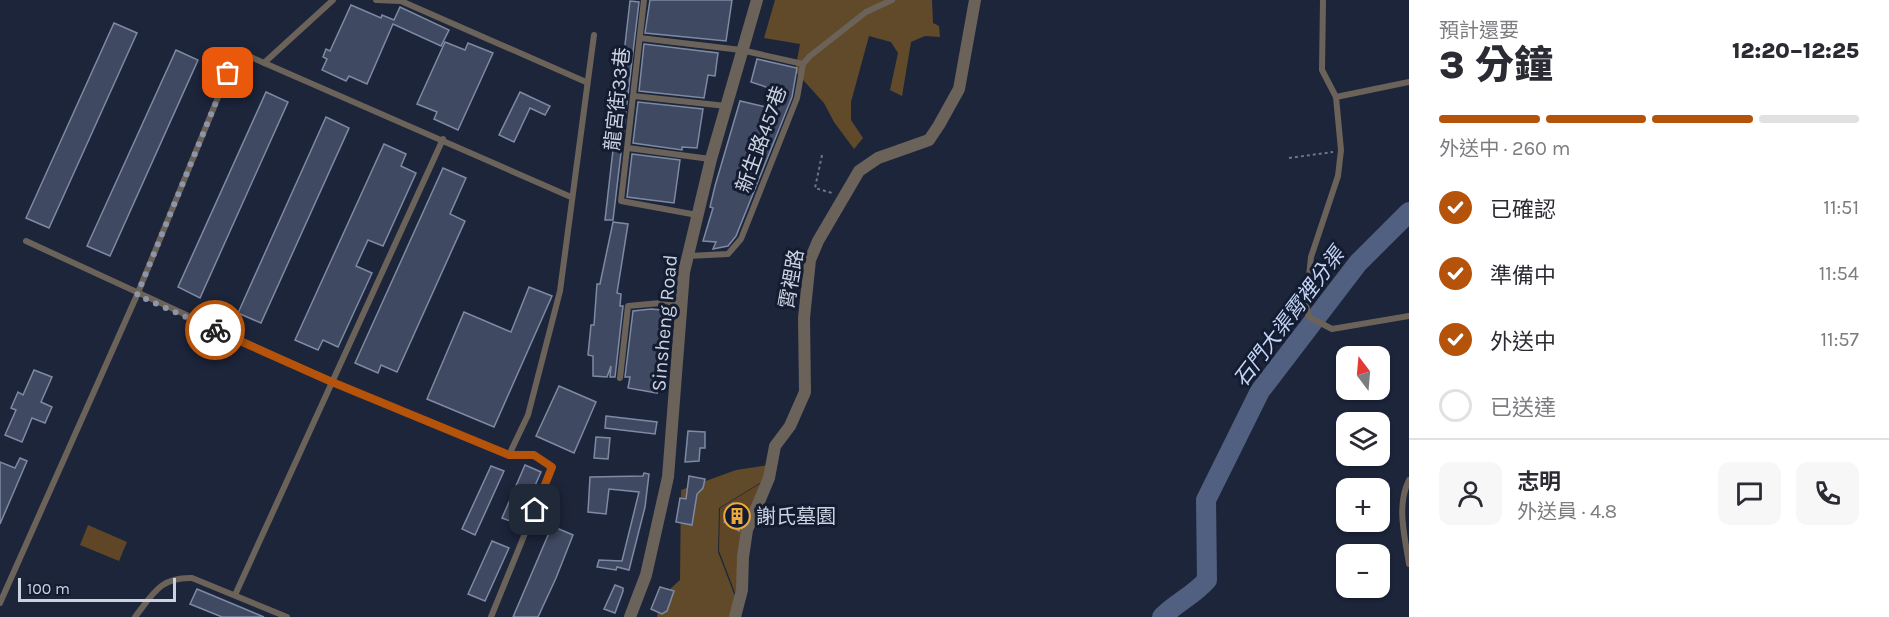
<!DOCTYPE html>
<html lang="zh-TW">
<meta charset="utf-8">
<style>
body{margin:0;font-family:Karla,"Noto Sans TC",sans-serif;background:#f7f7f7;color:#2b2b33;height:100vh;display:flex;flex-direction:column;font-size:22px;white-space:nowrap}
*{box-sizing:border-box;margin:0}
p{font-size:20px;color:#7c7c81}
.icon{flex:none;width:33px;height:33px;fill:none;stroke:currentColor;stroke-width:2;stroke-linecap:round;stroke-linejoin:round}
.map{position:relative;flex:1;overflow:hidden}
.sheet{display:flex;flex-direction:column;background:#fff;width:480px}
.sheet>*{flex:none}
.needle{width:39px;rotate:344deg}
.fabs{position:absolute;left:1336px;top:346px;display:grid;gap:12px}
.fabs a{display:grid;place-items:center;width:54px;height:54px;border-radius:12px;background:#fff;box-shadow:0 2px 4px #0004;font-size:30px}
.scale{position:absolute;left:18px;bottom:15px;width:158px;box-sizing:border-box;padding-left:6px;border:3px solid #cbd2e0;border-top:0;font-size:16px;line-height:21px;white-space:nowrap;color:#cbd2e0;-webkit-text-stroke:4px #131c30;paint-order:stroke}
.pin{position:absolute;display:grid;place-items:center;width:51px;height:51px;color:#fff;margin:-26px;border-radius:12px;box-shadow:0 3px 9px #0006}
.courier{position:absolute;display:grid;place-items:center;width:60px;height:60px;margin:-30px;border:4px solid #b45309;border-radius:50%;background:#fff;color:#222;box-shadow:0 2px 8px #0007}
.summary em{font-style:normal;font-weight:800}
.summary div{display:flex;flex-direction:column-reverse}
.summary{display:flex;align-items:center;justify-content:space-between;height:102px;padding:0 30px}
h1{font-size:39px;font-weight:800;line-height:45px}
.bar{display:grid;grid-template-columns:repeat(4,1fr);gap:9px 6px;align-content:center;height:72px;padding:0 30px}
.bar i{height:8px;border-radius:4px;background:#e1e1e2}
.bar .on{background:#b45309}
.bar p{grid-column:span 4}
.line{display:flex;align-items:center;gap:15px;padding:0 30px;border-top:2px solid #e1e1e2}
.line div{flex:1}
.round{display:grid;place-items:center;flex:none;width:63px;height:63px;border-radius:12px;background:#f7f7f7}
ol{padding:0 30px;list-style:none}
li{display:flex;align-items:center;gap:18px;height:66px}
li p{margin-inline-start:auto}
li .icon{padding:6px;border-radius:50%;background:#b45309;color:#fff;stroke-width:4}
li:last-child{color:#7c7c81}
li i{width:33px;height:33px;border:3px solid #e1e1e2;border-radius:50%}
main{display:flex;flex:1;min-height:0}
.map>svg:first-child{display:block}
.green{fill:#5e4626}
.forest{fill:#614a2a}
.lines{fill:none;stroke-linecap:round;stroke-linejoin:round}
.river{stroke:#515f81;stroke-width:20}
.building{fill:#3f4961;stroke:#7e8aa4;stroke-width:1.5}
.path{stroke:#6d7587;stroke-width:2;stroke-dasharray:3 3;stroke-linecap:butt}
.service{stroke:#6b6359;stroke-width:6}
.minor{stroke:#6b6359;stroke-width:12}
.tertiary{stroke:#6b6359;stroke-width:12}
.done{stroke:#8e95a6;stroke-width:6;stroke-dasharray:0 10.8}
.route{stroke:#b45309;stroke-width:8}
.labels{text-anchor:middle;stroke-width:6;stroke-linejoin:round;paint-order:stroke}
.street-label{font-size:20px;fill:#cbd2e0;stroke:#131c30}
.poi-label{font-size:20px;fill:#cbd2e0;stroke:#131c30;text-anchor:start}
.water-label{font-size:21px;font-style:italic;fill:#c6d6f9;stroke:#131c30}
</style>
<main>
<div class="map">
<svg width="1409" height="617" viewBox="0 0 1409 617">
<rect width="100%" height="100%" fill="#1d253b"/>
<g class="green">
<polygon points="766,480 744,532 737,598 719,551 720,508"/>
<polygon points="88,525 127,542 119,561 80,545"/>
</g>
<g class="forest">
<polygon points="775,0 932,0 933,23 939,26 940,37 925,36 911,42 902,96 890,90 898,53 891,42 869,36 851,102 851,120 863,138 854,149 834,122 824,103 795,71 800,44 764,38"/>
<polygon points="768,465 765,480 719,508 718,552 736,599 732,617 657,617 660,598 680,580 681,490 736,470"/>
</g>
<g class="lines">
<path class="river" d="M 1162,617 C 1177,602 1193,596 1207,580 L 1206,500 L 1260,391 L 1358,263 L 1409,212"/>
</g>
<g class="building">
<polygon points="650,0 732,0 726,41 645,33"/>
<polygon points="630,1 639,2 613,220 605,220"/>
<polygon points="351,5 381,18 382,15 394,20 400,7 449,30 441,46 393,24 367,84 349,76 346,81 322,70 327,59 323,57 326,49 330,51"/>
<polygon points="114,23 137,33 49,228 26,218"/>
<polygon points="445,42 465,50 468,43 493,53 458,130 434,119 437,112 417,104"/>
<polygon points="644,44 718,53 715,76 708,75 704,98 639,91"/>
<polygon points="176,50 198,60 110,256 87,246"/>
<polygon points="757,59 797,68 792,97 736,236 728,246 713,249 716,242 703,241 713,208 710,207 715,186 740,101 766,107 772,89 751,82"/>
<polygon points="266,92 288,102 200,298 178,287"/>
<polygon points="520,92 550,106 545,115 530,108 514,142 499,135"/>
<polygon points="638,102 703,109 697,148 682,147 682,150 633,143"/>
<polygon points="326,117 349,128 261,323 238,313"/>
<polygon points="384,144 406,154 401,166 416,173 383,246 368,240 356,266 372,273 338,347 323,340 318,350 295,340"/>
<polygon points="632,154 680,160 674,203 627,197"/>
<polygon points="443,168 466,178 450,214 465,221 397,372 381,365 378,373 355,363"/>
<polygon points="613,222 628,224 617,293 621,294 620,306 623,306 615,377 610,377 611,366 607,377 593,376 593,356 588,355 591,325 594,325 597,284 600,284"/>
<polygon points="529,287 552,296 494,427 427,399 464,312 511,332"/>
<polygon points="651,309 662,310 657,393 628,388 630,377 625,377 633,311"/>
<polygon points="34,370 52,377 41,402 52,407 45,423 32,418 22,442 5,435 16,410 11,408 18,392 23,395"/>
<polygon points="559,386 596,402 574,453 536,436"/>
<polygon points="606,416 657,422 655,434 605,428"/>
<polygon points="688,431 705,432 705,448 700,448 699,461 685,462"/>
<polygon points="596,437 610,438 608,459 594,458"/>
<polygon points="20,458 27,461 0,524 0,462 15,468"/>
<polygon points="525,465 541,472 518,524 502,518"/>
<polygon points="491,466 504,471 475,535 462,529"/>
<polygon points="644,473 649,474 645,507 629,570 617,567 616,570 597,567 599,560 622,561 639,492 609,489 606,514 588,512 590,477 643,476"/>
<polygon points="689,476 705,479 703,488 697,494 692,525 676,522 680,498 686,499"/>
<polygon points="733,503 747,509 739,531 724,522"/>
<polygon points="552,526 573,535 556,578 538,617 513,617"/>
<polygon points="492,541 509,548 485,601 468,594"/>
<polygon points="615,585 623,588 623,591 615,613 604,609"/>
<polygon points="660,587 674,591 667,611 662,614 651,609"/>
<polygon points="197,589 264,617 222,617 190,604"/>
</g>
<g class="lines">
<g class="path">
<polyline points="822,155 815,188 832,193"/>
<polyline points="1289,158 1333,152"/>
</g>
<g class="service">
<polyline points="376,0 401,1 586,82"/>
<polyline points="644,0 621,201 697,215"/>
<polyline points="1323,0 1322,70 1336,97 1341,150 1338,176 1311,257 1306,305 1309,317 1332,329 1409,316"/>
<polyline points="640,38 741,50 803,64"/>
<polyline points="264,63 333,0"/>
<polyline points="634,96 726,106"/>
<polyline points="1336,97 1409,82"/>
<polyline points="628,148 710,159"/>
<polyline points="26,241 332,382 509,455 534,455 552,467 491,617"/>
<polyline points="688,256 728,254 741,239 797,98 803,64 810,56 866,12 892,0"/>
<polyline points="620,378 628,306 682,301"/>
<polyline points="509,455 528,415 560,291 594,35"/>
<path d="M 1409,480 C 1396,506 1405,537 1409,564"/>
<polyline points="235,595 443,139"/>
<polyline points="0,603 137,295 237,51 571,197"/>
<path d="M 135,617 C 153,594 160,577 192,578 L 287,617"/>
</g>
<polyline class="minor" points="735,617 742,590 743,557 747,530 769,478 775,446 790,426 805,392 804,318 810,260 818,241 859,171 878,158 929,140 939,125 959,89 975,0"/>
<polyline class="tertiary" points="630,617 646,575 668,477 684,272 711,159 757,0"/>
</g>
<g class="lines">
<polyline class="done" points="215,330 137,295 228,73"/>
<polyline class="route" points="215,330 332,382 509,455 534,455 552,467 535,510"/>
</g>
<defs>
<g id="building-ring" transform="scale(1.35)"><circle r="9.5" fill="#131c30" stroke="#eea83c" stroke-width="1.5"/><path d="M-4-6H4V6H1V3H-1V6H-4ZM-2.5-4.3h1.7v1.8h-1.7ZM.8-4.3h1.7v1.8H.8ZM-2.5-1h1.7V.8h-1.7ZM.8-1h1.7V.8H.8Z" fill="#eea83c"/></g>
</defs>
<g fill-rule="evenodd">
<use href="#building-ring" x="737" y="516"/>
</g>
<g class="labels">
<g class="street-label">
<text transform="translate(617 99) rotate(-84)" y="7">龍宮街33巷</text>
<text transform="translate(761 139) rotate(-70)" y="7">新生路457巷</text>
<text transform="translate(791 279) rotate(-80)" y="7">霄裡路</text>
<text transform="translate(664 323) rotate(-85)" y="7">Sinsheng Road</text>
</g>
<g class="poi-label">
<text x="756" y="523">謝氏墓園</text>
</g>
<g class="water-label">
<text transform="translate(1289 317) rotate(-53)" y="7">石門大渠霄裡分渠</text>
</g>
</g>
</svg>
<div class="fabs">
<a><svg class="needle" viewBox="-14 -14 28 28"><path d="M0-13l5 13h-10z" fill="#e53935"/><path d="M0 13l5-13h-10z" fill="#7c7c81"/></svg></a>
<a><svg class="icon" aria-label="layers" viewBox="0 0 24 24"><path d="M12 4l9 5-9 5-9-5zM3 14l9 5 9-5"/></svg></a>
<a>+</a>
<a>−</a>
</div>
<div class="scale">100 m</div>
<div class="pin" style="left:228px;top:73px;background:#ea580c"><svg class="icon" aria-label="bag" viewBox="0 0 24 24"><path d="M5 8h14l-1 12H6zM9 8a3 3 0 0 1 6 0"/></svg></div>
<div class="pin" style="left:535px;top:510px;background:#1f2937"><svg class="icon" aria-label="home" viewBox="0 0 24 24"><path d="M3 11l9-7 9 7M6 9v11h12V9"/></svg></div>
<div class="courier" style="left:215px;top:330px"><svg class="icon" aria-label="bike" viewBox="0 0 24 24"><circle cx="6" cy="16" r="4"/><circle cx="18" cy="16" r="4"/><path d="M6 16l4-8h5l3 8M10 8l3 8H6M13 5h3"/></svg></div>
</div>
<section class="sheet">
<div class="summary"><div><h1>3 分鐘</h1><p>預計還要</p></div><em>12:20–12:25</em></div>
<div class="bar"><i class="on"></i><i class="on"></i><i class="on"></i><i></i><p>外送中 · 260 m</p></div>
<ol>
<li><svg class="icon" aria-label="check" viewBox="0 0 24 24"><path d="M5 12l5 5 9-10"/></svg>已確認<p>11:51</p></li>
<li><svg class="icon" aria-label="check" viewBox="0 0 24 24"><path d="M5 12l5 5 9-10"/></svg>準備中<p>11:54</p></li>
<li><svg class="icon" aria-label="check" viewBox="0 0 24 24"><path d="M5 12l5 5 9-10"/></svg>外送中<p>11:57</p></li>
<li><i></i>已送達</li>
</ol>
<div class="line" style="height:108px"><a class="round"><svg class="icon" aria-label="person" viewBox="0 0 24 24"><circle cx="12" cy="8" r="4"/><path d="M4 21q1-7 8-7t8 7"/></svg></a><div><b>志明</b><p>外送員 · 4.8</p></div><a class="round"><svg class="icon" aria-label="chat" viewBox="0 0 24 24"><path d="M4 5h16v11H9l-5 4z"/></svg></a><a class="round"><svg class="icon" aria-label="phone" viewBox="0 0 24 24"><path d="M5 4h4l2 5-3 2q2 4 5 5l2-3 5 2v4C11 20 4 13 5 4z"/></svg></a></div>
</section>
</main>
